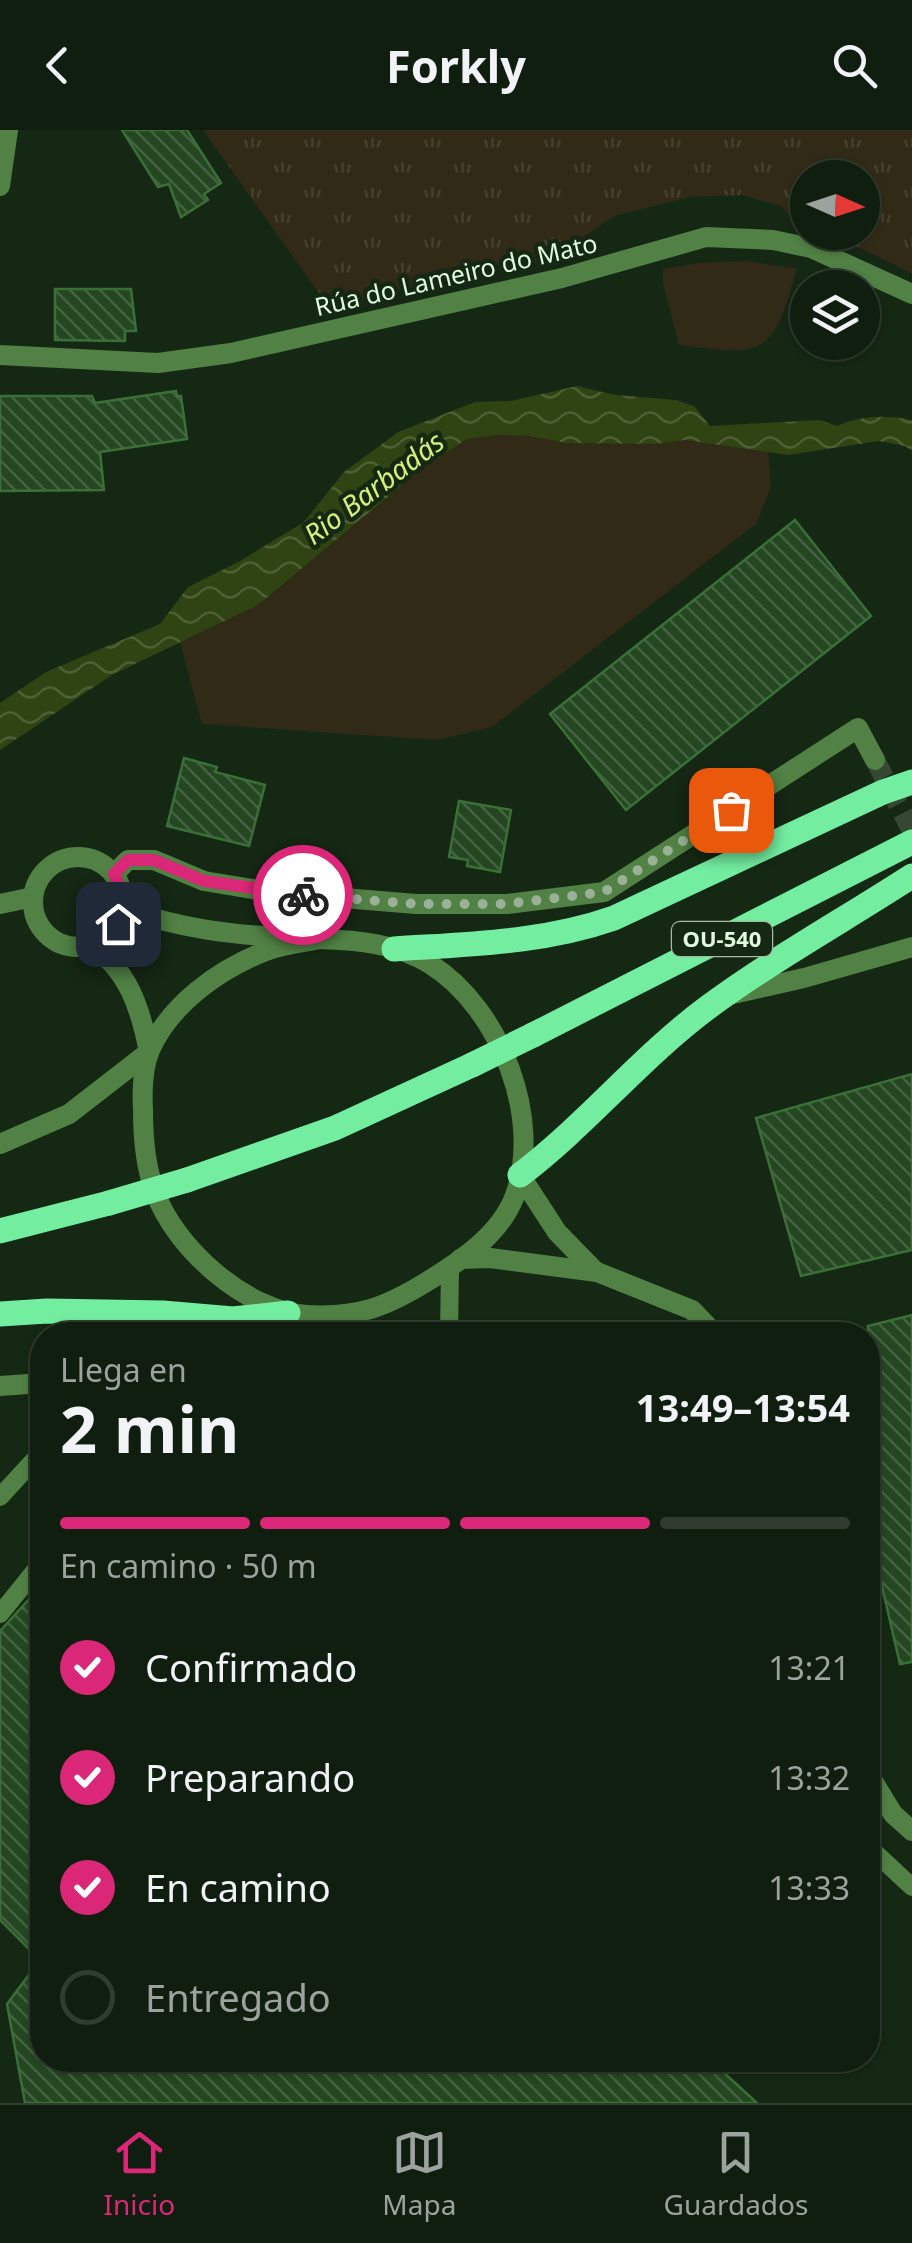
<!DOCTYPE html>
<html lang="es">
<meta charset="utf-8">
<style>
body{margin:0;font-family:"Noto Sans",sans-serif;background:#192718;color:#f1f3f6;height:100vh;display:flex;flex-direction:column;font-size:38px;white-space:nowrap}
*{box-sizing:border-box;margin:0}
p{font-size:32px;color:#9ca29e}
.icon{flex:none;width:55px;height:55px;fill:none;stroke:currentColor;stroke-width:2;stroke-linecap:round;stroke-linejoin:round}
.map{position:relative;flex:1;overflow:hidden}
.details{position:absolute;left:30px;top:1192px;width:850px;height:750px;display:flex;flex-direction:column;background:#101e0f;border-radius:40px;box-shadow:0 2px 8px #0004,0 0 0 2px #303c2f}
.details>*{flex:none}
.needle{width:65px;rotate:93deg}
.tools{position:absolute;left:790px;top:30px;display:grid;gap:20px}
.tools a{display:grid;place-items:center;width:90px;height:90px;border-radius:50%;background:#101e0f;box-shadow:0 2px 8px #0004,0 0 0 2px #303c2f;font-size:50px}
.pin{position:absolute;display:grid;place-items:center;width:85px;height:85px;color:#fff;margin:-42px;border-radius:20px;box-shadow:0 5px 15px #0006}
.courier{position:absolute;display:grid;place-items:center;width:100px;height:100px;margin:-50px;border:8px solid #db2777;border-radius:50%;background:#fff;color:#222;box-shadow:0 2px 12px #0007}
.headline em{font-style:normal;font-weight:700}
.headline div{display:flex;flex-direction:column-reverse}
.headline{display:flex;align-items:center;justify-content:space-between;height:170px;padding:0 30px}
h1{font-size:65px;font-weight:700;line-height:75px}
.bar{display:grid;grid-template-columns:repeat(4,1fr);gap:15px 10px;align-content:center;height:120px;padding:0 30px}
.bar i{height:12px;border-radius:8px;background:#303c2f}
.bar .current{background:#db2777}
.bar p{grid-column:span 4}
ol{padding:0 30px;list-style:none}
li{display:flex;align-items:center;gap:30px;height:110px}
li p{margin-inline-start:auto}
li .icon{padding:10px;border-radius:50%;background:#db2777;color:#fff;stroke-width:4}
li:last-child{color:#9ca29e}
li i{width:55px;height:55px;border:5px solid #303c2f;border-radius:50%}
header{display:flex;justify-content:space-between;align-items:center;height:130px;padding:0 30px;background:#101e0f;font-size:45px;font-weight:700}
.dock{display:flex;justify-content:space-around;align-items:center;height:140px;border-top:2px solid #303c2f;background:#101e0f;font-size:28px;color:#9ca29e}
.dock a{display:grid;justify-items:center;gap:5px}
.dock .current{color:#db2777}
.map>svg:first-child{display:block}
.grass{fill:url(#grass-tufts)}
.green{fill:#312a17}
.water{fill:url(#water-waves)}
.building{fill:url(#building-back-hatch);stroke:#3a7037;stroke-width:2.5}
.lines{fill:none;stroke-linecap:round;stroke-linejoin:round}
.minor-tunnel{stroke:#344832;stroke-width:20;stroke-dasharray:20 10;stroke-linecap:butt}
.service{stroke:#518144;stroke-width:18}
.minor{stroke:#518144;stroke-width:20}
.primary{stroke:#73eea1;stroke-width:25}
.primary-bridge{stroke:#73eea1;stroke-width:25}
.done{stroke:#9ab197;stroke-width:10;stroke-dasharray:0 18}
.route{stroke:#db2777;stroke-width:12}
.labels{text-anchor:middle;stroke-width:9;stroke-linejoin:round;paint-order:stroke}
.shield{fill:#152814;stroke:#a4bca1;stroke-width:2.5}
.shield-label{font-size:22px;font-weight:bold;fill:#e2fbde}
.street-label{font-size:25px;fill:#e2fbde;stroke:#152814}
.water-label{font-size:28px;font-style:italic;fill:#d6ef79;stroke:#152814}
</style>
<header><svg class="icon" aria-label="back" viewBox="0 0 24 24"><path d="M15 5l-7 7 7 7"/></svg>Forkly<svg class="icon" aria-label="search" viewBox="0 0 24 24"><circle cx="10" cy="10" r="6"/><path d="M15 15l6 6"/></svg></header>
<div class="map">
<svg width="912" height="1973" viewBox="0 0 912 1973">
<defs>
<pattern id="grass-tufts" width="24" height="20" patternUnits="userSpaceOnUse" patternTransform="scale(2.5)"><rect width="24" height="20" fill="#312a17"/><path d="M3 7l-1-3M5 7V3M7 7l1-3M15 17l-1-3M17 17v-4M19 17l1-3" fill="none" stroke="#453f2d"/></pattern>
<pattern id="water-waves" width="16" height="10" patternUnits="userSpaceOnUse" patternTransform="scale(2.5)"><rect width="16" height="10" fill="#304312"/><path d="M0 5q4-4 8 0t8 0" fill="none" stroke="#4e5f34"/></pattern>
<pattern id="building-back-hatch" width="6" height="6" patternUnits="userSpaceOnUse" patternTransform="scale(2.5)"><rect width="6" height="6" fill="#244722"/><path d="M-1 5l2 2M0 0l6 6M5-1l2 2" fill="none" stroke="#446242"/></pattern>
</defs>
<rect width="100%" height="100%" fill="#152814"/>
<polygon class="grass" points="203,0 912,0 912,143 828,103 862,102 862,48 808,48 807,98 799,96 781,76 741,65 690,67 614,86 553,128 518,138 439,151 331,180"/>
<g class="green">
<path d="M 746,131 L 797,139 C 773,225 766,227 679,215 L 663,154 L 663,139 L 698,133 Z"/>
<polygon points="497,305 529,306 566,313 656,314 685,310 768,321 771,356 757,393 492,597 437,610 202,594 180,513 258,475 419,341 467,309"/>
</g>
<path class="water" d="M 577,256 L 615,265 L 676,270 L 694,276 L 710,296 L 819,290 L 837,296 C 862,285 886,285 912,290 L 912,321 L 905,316 L 879,311 L 788,325 L 685,310 L 656,314 L 566,313 L 529,306 L 497,305 L 467,309 L 419,341 L 258,475 L 112,545 L 0,620 L 0,573 L 46,542 L 160,494 L 188,457 L 240,431 L 304,392 L 344,342 L 398,302 L 475,272 L 511,271 Z"/>
<g class="building">
<polygon points="122,0 187,0 221,53 204,64 208,70 181,87 169,54 158,57"/>
<polygon points="55,159 131,159 136,201 125,201 125,211 55,210"/>
<polygon points="176,261 177,266 181,266 187,309 100,322 104,360 0,361 0,266 92,266 95,273"/>
<polygon points="795,390 871,486 626,680 550,584"/>
<polygon points="184,628 217,637 215,642 265,655 249,716 167,696"/>
<polygon points="459,671 511,680 500,742 467,736 468,730 449,727"/>
<polygon points="912,944 912,1120 801,1146 756,988"/>
<polygon points="912,1185 912,1532 900,1534 868,1396 868,1196"/>
<polygon points="42,1455 42,1930 710,1930 757,1973 25,1973 7,1874 40,1830 0,1790 0,1501"/>
</g>
<g class="lines">
<polyline class="minor-tunnel" points="875,630 912,701"/>
<g class="service">
<polyline points="330,1185 373,1205"/>
<polyline points="449,1205 450,1138"/>
<polyline points="0,1367 34,1330 42,1325"/>
<polyline points="0,1484 42,1432"/>
<polyline points="868,1716 912,1757"/>
</g>
<g class="minor">
<polyline points="0,56 8,0"/>
<polyline points="0,225 158,233 231,223 562,148 706,107 773,110 811,118 912,164"/>
<circle cx="78" cy="772" r="45"/>
<polyline points="114,744 128,730 154,730 204,751 271,762 416,774 507,774 604,762 858,598 875,630"/>
<polyline points="0,774 33,767"/>
<path d="M 123,778 C 179,799 234,805 293,808"/>
<path d="M 320,809 C 357,810 398,814 430,834 C 500,878 544,989 514,1068 C 499,1105 461,1131 428,1151 C 386,1177 358,1188 307,1185 C 247,1182 175,1118 155,1062 C 145,1036 143,1008 143,980 C 142,961 142,939 150,920 C 170,875 217,841 261,823 C 279,815 301,813 320,809 Z"/>
<polyline points="733,864 804,848 912,817"/>
<path d="M 0,1014 L 69,984 L 149,922 C 141,881 128,837 90,816"/>
<polyline points="520,1045 557,1102 595,1141"/>
<polyline points="460,1129 490,1128 597,1142 692,1180 716,1205"/>
<polyline points="294,1205 306,1185"/>
<polyline points="0,1256 42,1253"/>
<polyline points="868,1643 893,1684 912,1701"/>
</g>
<g class="primary">
<path d="M 394,819 C 469,814 543,813 614,788 L 883,662 L 912,652"/>
<polyline points="533,905 912,712"/>
<path d="M 520,1045 C 587,994 640,928 707,878 C 772,830 844,790 912,746"/>
<polyline points="187,1050 335,998 472,935"/>
<polyline points="0,1101 109,1073"/>
<polyline points="0,1184 47,1181 163,1183 233,1189 288,1183"/>
</g>
<g class="primary-bridge">
<polyline points="472,935 533,905"/>
<polyline points="109,1073 187,1050"/>
</g>
</g>
<g class="lines">
<polyline class="done" points="303,765 416,774 507,774 604,762 731,680"/>
<path class="route" d="M 118,794 C 124,775 123,762 114,744 L 128,730 L 154,730 L 204,751 L 303,765"/>
</g>
<g class="labels">
<rect class="shield" x="672" y="792" width="100" height="34" rx="8"/>
<g class="shield-label">
<text x="722" y="817">OU-540</text>
</g>
<g class="street-label">
<text transform="translate(456 145) rotate(-13)" y="9">Rúa do Lameiro do Mato</text>
</g>
<g class="water-label">
<text transform="translate(374 358) rotate(-37)" y="10">Rio Barbadás</text>
</g>
</g>
</svg>
<div class="tools">
<a><svg class="needle" viewBox="-14 -14 28 28"><path d="M0-13l5 13h-10z" fill="#e53935"/><path d="M0 13l5-13h-10z" fill="#9ca29e"/></svg></a>
<a><svg class="icon" aria-label="layers" viewBox="0 0 24 24"><path d="M12 4l9 5-9 5-9-5zM3 14l9 5 9-5"/></svg></a>
</div>
<div class="pin" style="left:731px;top:680px;background:#ea580c"><svg class="icon" aria-label="bag" viewBox="0 0 24 24"><path d="M5 8h14l-1 12H6zM9 8a3 3 0 0 1 6 0"/></svg></div>
<div class="pin" style="left:118px;top:794px;background:#1f2937"><svg class="icon" aria-label="home" viewBox="0 0 24 24"><path d="M3 11l9-7 9 7M6 9v11h12V9"/></svg></div>
<div class="courier" style="left:303px;top:765px"><svg class="icon" aria-label="bike" viewBox="0 0 24 24"><circle cx="6" cy="16" r="4"/><circle cx="18" cy="16" r="4"/><path d="M6 16l4-8h5l3 8M10 8l3 8H6M13 5h3"/></svg></div>
<section class="details">
<div class="headline"><div><h1>2 min</h1><p>Llega en</p></div><em>13:49–13:54</em></div>
<div class="bar"><i class="current"></i><i class="current"></i><i class="current"></i><i></i><p>En camino · 50 m</p></div>
<ol>
<li><svg class="icon" aria-label="check" viewBox="0 0 24 24"><path d="M5 12l5 5 9-10"/></svg>Confirmado<p>13:21</p></li>
<li><svg class="icon" aria-label="check" viewBox="0 0 24 24"><path d="M5 12l5 5 9-10"/></svg>Preparando<p>13:32</p></li>
<li><svg class="icon" aria-label="check" viewBox="0 0 24 24"><path d="M5 12l5 5 9-10"/></svg>En camino<p>13:33</p></li>
<li><i></i>Entregado</li>
</ol>
</section>
</div>
<nav class="dock">
<a class="current"><svg class="icon" aria-label="home" viewBox="0 0 24 24"><path d="M3 11l9-7 9 7M6 9v11h12V9"/></svg>Inicio</a>
<a><svg class="icon" aria-label="map" viewBox="0 0 24 24"><path d="M3 6l6-2 6 2 6-2v14l-6 2-6-2-6 2zM9 4v14M15 6v14"/></svg>Mapa</a>
<a><svg class="icon" aria-label="saved" viewBox="0 0 24 24"><path d="M7 4h10v16l-5-4-5 4z"/></svg>Guardados</a>
</nav>
